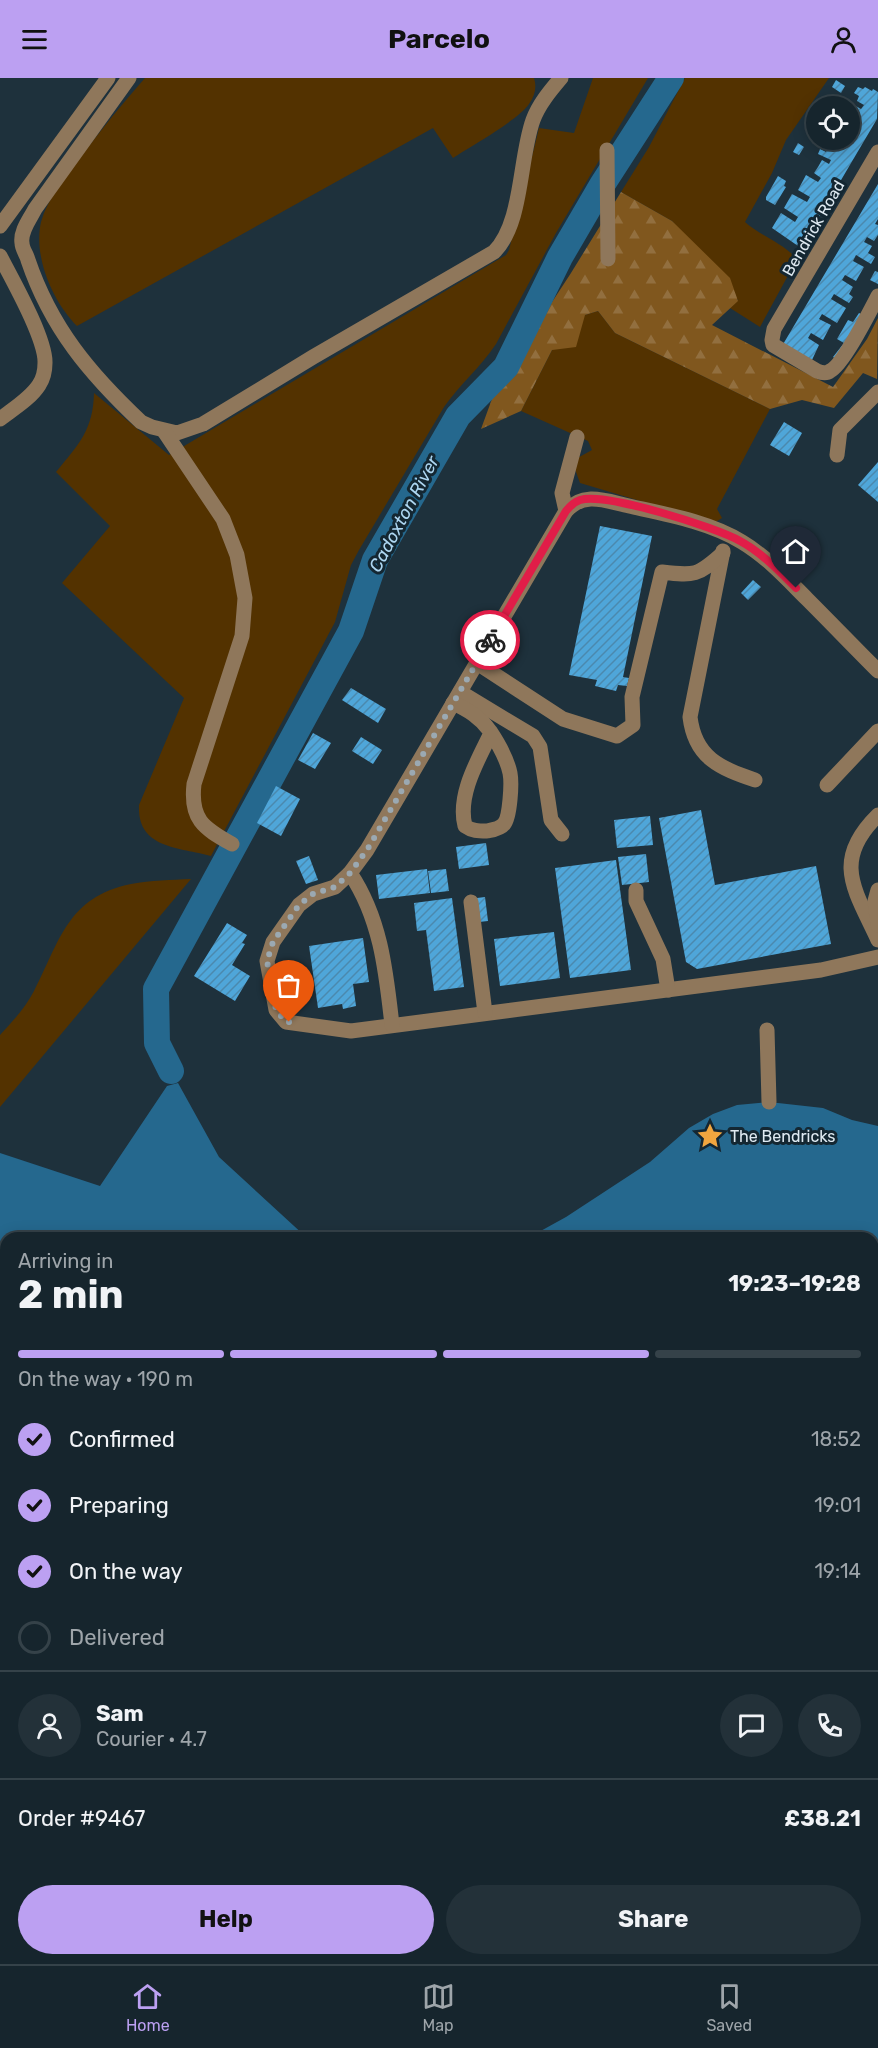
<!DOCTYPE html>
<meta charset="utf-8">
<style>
body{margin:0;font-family:Rubik,sans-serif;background:#233139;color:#f1f3f6;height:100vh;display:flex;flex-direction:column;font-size:22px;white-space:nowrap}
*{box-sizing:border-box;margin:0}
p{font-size:20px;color:#9ea5aa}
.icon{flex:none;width:33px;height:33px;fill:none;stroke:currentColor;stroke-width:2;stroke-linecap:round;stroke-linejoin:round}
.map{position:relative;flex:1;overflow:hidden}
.sheet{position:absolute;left:0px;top:1154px;width:879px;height:734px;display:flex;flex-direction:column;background:#16252d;border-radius:18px 18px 0 0;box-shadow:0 3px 15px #0003,0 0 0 2px #354249}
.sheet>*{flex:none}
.tools{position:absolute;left:806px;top:18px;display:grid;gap:12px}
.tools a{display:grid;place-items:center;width:54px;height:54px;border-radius:50%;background:#16252d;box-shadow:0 3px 15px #0003,0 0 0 2px #354249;font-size:30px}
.pin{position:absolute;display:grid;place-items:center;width:51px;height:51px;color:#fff;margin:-62px -26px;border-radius:50% 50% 50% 0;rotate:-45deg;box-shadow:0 0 6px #0007}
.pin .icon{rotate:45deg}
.courier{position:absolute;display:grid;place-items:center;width:60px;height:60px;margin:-30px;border:4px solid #e11d48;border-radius:50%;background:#fff;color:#222;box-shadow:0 2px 8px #0007}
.head em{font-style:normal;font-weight:700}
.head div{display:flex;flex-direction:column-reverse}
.head{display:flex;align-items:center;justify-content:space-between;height:102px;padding:0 18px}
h1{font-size:39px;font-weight:700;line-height:45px}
.bar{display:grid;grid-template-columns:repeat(4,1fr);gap:9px 6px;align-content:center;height:72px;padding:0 18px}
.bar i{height:8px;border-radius:4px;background:#354249}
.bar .current{background:#bca0f2}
.bar p{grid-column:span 4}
.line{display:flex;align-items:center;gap:15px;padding:0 18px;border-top:2px solid #354249}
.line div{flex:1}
.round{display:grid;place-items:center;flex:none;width:63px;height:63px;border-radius:32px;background:#233139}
ol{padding:0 18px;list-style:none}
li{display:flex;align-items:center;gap:18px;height:66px}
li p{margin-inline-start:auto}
li .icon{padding:6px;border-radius:50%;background:#bca0f2;color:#111;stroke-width:4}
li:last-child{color:#9ea5aa}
li i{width:33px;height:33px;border:3px solid #354249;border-radius:50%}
.button{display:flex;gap:12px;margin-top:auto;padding:12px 18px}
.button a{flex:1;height:69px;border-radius:36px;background:#bca0f2;color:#111;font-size:24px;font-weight:700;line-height:69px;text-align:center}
.button a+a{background:#233139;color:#f1f3f6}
header{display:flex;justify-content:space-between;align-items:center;height:78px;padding:0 18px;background:#bca0f2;color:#111;font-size:27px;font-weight:700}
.menu{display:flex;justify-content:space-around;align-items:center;height:84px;border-top:2px solid #354249;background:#16252d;font-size:16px;color:#9ea5aa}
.menu a{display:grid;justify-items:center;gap:3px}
.menu .current{color:#bca0f2}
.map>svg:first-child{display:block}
.grass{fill:#533200}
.forest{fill:url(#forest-firs)}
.water{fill:#25688e}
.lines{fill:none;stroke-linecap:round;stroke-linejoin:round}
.river{stroke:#25688e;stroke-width:26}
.building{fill:url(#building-hatch)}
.minor{stroke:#8f775b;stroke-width:15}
.done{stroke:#9ba9b2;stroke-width:6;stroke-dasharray:0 10.8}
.route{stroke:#e11d48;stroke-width:8}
.labels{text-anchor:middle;stroke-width:6;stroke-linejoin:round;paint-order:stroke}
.street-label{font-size:16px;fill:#dfeaf2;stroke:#142732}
.poi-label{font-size:16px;fill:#dfeaf2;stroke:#142732;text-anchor:start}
.water-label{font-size:18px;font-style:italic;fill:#add6f1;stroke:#142732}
</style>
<header><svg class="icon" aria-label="menu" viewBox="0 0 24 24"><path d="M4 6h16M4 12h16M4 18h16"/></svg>Parcelo<svg class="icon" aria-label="person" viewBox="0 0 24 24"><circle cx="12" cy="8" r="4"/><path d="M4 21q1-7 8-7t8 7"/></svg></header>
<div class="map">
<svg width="878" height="1886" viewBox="0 0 878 1886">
<defs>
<pattern id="forest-firs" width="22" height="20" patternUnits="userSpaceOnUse" patternTransform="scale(1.5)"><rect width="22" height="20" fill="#80571e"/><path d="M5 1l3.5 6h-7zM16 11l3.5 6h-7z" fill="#926f3f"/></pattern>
<pattern id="building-hatch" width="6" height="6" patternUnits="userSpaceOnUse" patternTransform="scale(1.5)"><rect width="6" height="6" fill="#4fa6d9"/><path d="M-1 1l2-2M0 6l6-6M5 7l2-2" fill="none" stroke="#4b89ae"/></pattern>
</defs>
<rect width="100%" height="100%" fill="#1e313c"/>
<g class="grass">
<path d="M 145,0 L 534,0 C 537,9 535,18 529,26 C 517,43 471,68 453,80 L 433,50 L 77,248 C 53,224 33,179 41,144 C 47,121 65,100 79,81 C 100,53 122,26 145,0 Z"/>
<path d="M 593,0 L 648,0 L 556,155 L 496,266 C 481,289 460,306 444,329 L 359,472 L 351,487 L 335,544 L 211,778 C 179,769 137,771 139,727 L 184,620 L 62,505 L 110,448 L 56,394 C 79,366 93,352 94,315 L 169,377 L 506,177 L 509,172 L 539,50 L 574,55 Z"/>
<path d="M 685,0 L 829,0 L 786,62 L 772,95 L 745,144 C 761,158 783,165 797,181 L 760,249 L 730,230 L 738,222 L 672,143 L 621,114 L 649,69 Z"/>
<polygon points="598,233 615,255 770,331 717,431 722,440 714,445 580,405 572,383 592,372 588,363 521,333 552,272 585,237"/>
<path d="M 191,801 L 0,1029 L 0,957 C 13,943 25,930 34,913 C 60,863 67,819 131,806 C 151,802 171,802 191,801 Z"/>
</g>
<polygon class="forest" points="621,114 672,143 730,200 738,223 712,247 833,309 867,261 878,240 877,301 863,295 834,330 802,322 770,331 615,255 598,233 585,237 576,269 552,272 521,333 481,351 496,310 571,195"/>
<polygon class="water" points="178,1005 219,1079 306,1159 6,1160 6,1881 873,1881 873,1160 514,1159 537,1155 566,1139 650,1084 689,1050 713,1036 737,1027 769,1024 823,1030 852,1042 878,1048 878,1886 0,1886 0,1075 100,1108 167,1008"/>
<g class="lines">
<polyline class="river" points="171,993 157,965 156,911 351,553 375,482 458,338 506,289 560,179 602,107 671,0"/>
</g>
<g class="building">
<polygon points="836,2 845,8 841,15 832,9"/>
<polygon points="858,9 863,11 865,9 872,13 873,11 878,14 877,41 801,170 772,150 781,135 795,144 798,139 784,130 792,116 807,124 810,119 798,112 806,97 818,104 821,100 814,95 818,89 822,82 829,86 831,82 818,76 820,71 826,74 832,63 840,67 842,63 839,62 849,62 849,49 853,45 849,43 849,36 854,27 861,31 864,27 857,23 859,18 854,15"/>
<polygon points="798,65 804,69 799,77 793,74"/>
<polygon points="778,98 786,103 784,108 786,109 775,127 766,122 766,119"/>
<polygon points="878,106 878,141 875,146 878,147 878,157 874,163 867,159 864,164 872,168 868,175 875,179 871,186 856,177 853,183 864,189 856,203 845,197 842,202 853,209 849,216 853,219 849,225 834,216 831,221 846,230 837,245 822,236 819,241 831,247 823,262 811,255 808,260 819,267 812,282 782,268"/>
<polygon points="875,193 878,194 878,206 870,202"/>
<polygon points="859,235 865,238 838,282 833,279 844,265 837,261 848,242 853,244"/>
<polygon points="784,344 802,355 789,378 770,367"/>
<polygon points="878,384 878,424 858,407"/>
<polygon points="600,448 652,458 623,599 629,600 627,608 618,607 616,613 595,608 597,602 569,597"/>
<polygon points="753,502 761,509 748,522 741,515"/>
<polygon points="351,610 386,631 378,645 342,622"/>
<polygon points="313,655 331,665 315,691 298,682"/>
<polygon points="361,659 382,672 373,686 352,673"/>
<polygon points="276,708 300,721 281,758 257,745"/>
<polygon points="701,732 715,807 816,788 831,866 697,891 686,884 659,740"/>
<polygon points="650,738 653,767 617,770 614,742"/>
<polygon points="486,765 489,787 459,791 456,769"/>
<polygon points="646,776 649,804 622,807 618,779"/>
<polygon points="309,778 318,802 306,806 296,783"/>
<polygon points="616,782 631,892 570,900 555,790"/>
<polygon points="427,791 430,815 379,821 376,797"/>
<polygon points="446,791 449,813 431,815 428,793"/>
<polygon points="485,819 488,843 479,844 477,820"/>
<polygon points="452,820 464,909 434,913 426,852 417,853 414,825"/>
<polygon points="227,845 247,857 242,865 245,866 232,887 250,898 235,923 194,898"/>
<polygon points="554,854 560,900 500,908 494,861"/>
<polygon points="363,860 369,904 353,906 356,928 343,931 342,926 318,930 309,868"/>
</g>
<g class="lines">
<g class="minor">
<path d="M 129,0 L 35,131 C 30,141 20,153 22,165 C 22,171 27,177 28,182 C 51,250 90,296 141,344 L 152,349 L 177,355 L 203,346 L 313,279 L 494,174 C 523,145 519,81 533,42 C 539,26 550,13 561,0"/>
<polyline points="607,72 608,181"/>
<path d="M 878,74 L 774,251 L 772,262 L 773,267 L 817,293 C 822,295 826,296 830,293 C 843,287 870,233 878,218"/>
<polyline points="0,148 108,0"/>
<path d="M 0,178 C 12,201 46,261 45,285 C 45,292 43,301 39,307 C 30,321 13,331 0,341"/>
<path d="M 164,353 L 223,441 L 237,477 L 245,520 L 242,558 L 194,706 C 190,741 203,750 232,766"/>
<polyline points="837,377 840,352 878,314"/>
<polyline points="566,433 562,415 577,359"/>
<path d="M 723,473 L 690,639 C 695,680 720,690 755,702"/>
<path d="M 477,585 L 563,641 L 617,658 L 633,647 L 632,619 L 662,494 C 694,498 698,498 723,475"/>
<path d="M 878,593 C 854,569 831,545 807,521 C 787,501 767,479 742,464 C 710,444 665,436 629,428 C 606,423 584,413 566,433 L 367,772 L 350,795 L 335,809 L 313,816 L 299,827 L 273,864 L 267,883 L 276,932 L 286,944 L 351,953 L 821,892 L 878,879"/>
<polyline points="460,614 533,658 540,669 551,742 562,756"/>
<path d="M 453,625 C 468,632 480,639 490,653 C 498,665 507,681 510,695 C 512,705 510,739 504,746 C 500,751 492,752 487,753 C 478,753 472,753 465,748 C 457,717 478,682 491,655"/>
<polyline points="827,707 878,653"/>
<path d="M 878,737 C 831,783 855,812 878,862"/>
<path d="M 350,795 C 381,841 386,894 392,947"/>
<polyline points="636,812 636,823 663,881 668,912"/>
<polyline points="878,812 875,823 878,847"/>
<polyline points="471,824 485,935"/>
<polyline points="767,952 769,1024"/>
</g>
</g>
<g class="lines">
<polyline class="done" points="289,944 286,944 276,932 267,883 273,864 299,827 313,816 335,809 350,795 367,772 490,562"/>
<path class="route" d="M 490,562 L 566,433 C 570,428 574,424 580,422 C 605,414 715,449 740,463 C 761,474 780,494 796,510"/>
</g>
<defs>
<g id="sight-bare" transform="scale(2.07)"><path d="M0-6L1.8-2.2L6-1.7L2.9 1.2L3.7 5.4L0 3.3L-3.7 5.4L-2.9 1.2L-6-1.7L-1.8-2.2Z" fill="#f1a63f" stroke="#142732" stroke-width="2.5" paint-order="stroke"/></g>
</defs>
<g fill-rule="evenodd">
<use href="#sight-bare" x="710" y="1058"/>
</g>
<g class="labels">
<g class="street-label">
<text transform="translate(813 150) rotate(-60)" y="6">Bendrick Road</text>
</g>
<g class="poi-label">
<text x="730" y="1064">The Bendricks</text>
</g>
<g class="water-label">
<text transform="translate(404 436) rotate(-62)" y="6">Cadoxton River</text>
</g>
</g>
</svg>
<div class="tools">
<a><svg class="icon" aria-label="locate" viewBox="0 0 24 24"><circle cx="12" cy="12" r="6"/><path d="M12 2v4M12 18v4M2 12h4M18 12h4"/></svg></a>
</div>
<div class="pin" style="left:289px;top:944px;background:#ea580c"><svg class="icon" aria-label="bag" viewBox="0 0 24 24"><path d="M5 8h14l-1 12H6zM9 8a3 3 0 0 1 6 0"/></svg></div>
<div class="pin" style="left:796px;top:510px;background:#1f2937"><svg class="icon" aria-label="home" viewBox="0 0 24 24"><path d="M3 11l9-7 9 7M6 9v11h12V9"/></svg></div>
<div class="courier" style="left:490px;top:562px"><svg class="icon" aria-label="bike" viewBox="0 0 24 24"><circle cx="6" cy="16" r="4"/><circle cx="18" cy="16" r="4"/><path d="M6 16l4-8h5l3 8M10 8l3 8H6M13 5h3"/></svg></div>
<section class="sheet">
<div class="head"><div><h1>2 min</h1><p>Arriving in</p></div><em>19:23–19:28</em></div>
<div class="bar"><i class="current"></i><i class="current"></i><i class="current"></i><i></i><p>On the way · 190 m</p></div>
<ol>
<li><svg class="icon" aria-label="check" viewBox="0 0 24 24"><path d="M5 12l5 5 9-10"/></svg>Confirmed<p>18:52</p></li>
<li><svg class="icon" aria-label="check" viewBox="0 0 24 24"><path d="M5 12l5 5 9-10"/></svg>Preparing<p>19:01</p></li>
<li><svg class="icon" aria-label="check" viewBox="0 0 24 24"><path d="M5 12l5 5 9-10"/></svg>On the way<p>19:14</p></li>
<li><i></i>Delivered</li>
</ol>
<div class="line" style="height:108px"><a class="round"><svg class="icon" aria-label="person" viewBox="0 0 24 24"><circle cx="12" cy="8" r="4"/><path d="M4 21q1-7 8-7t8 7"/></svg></a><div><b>Sam</b><p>Courier · 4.7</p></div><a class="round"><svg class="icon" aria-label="chat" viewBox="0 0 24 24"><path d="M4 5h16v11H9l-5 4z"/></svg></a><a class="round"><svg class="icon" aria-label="phone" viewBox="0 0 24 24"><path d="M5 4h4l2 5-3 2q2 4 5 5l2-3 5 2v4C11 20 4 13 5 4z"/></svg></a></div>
<div class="line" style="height:78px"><div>Order #9467</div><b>£38.21</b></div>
<div class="button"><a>Help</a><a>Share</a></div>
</section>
</div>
<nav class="menu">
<a class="current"><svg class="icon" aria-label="home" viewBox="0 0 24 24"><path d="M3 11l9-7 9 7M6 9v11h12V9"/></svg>Home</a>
<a><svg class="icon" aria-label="map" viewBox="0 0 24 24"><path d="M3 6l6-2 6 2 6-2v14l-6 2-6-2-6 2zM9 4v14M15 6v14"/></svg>Map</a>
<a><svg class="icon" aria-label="saved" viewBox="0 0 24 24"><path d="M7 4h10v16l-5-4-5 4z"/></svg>Saved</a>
</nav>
